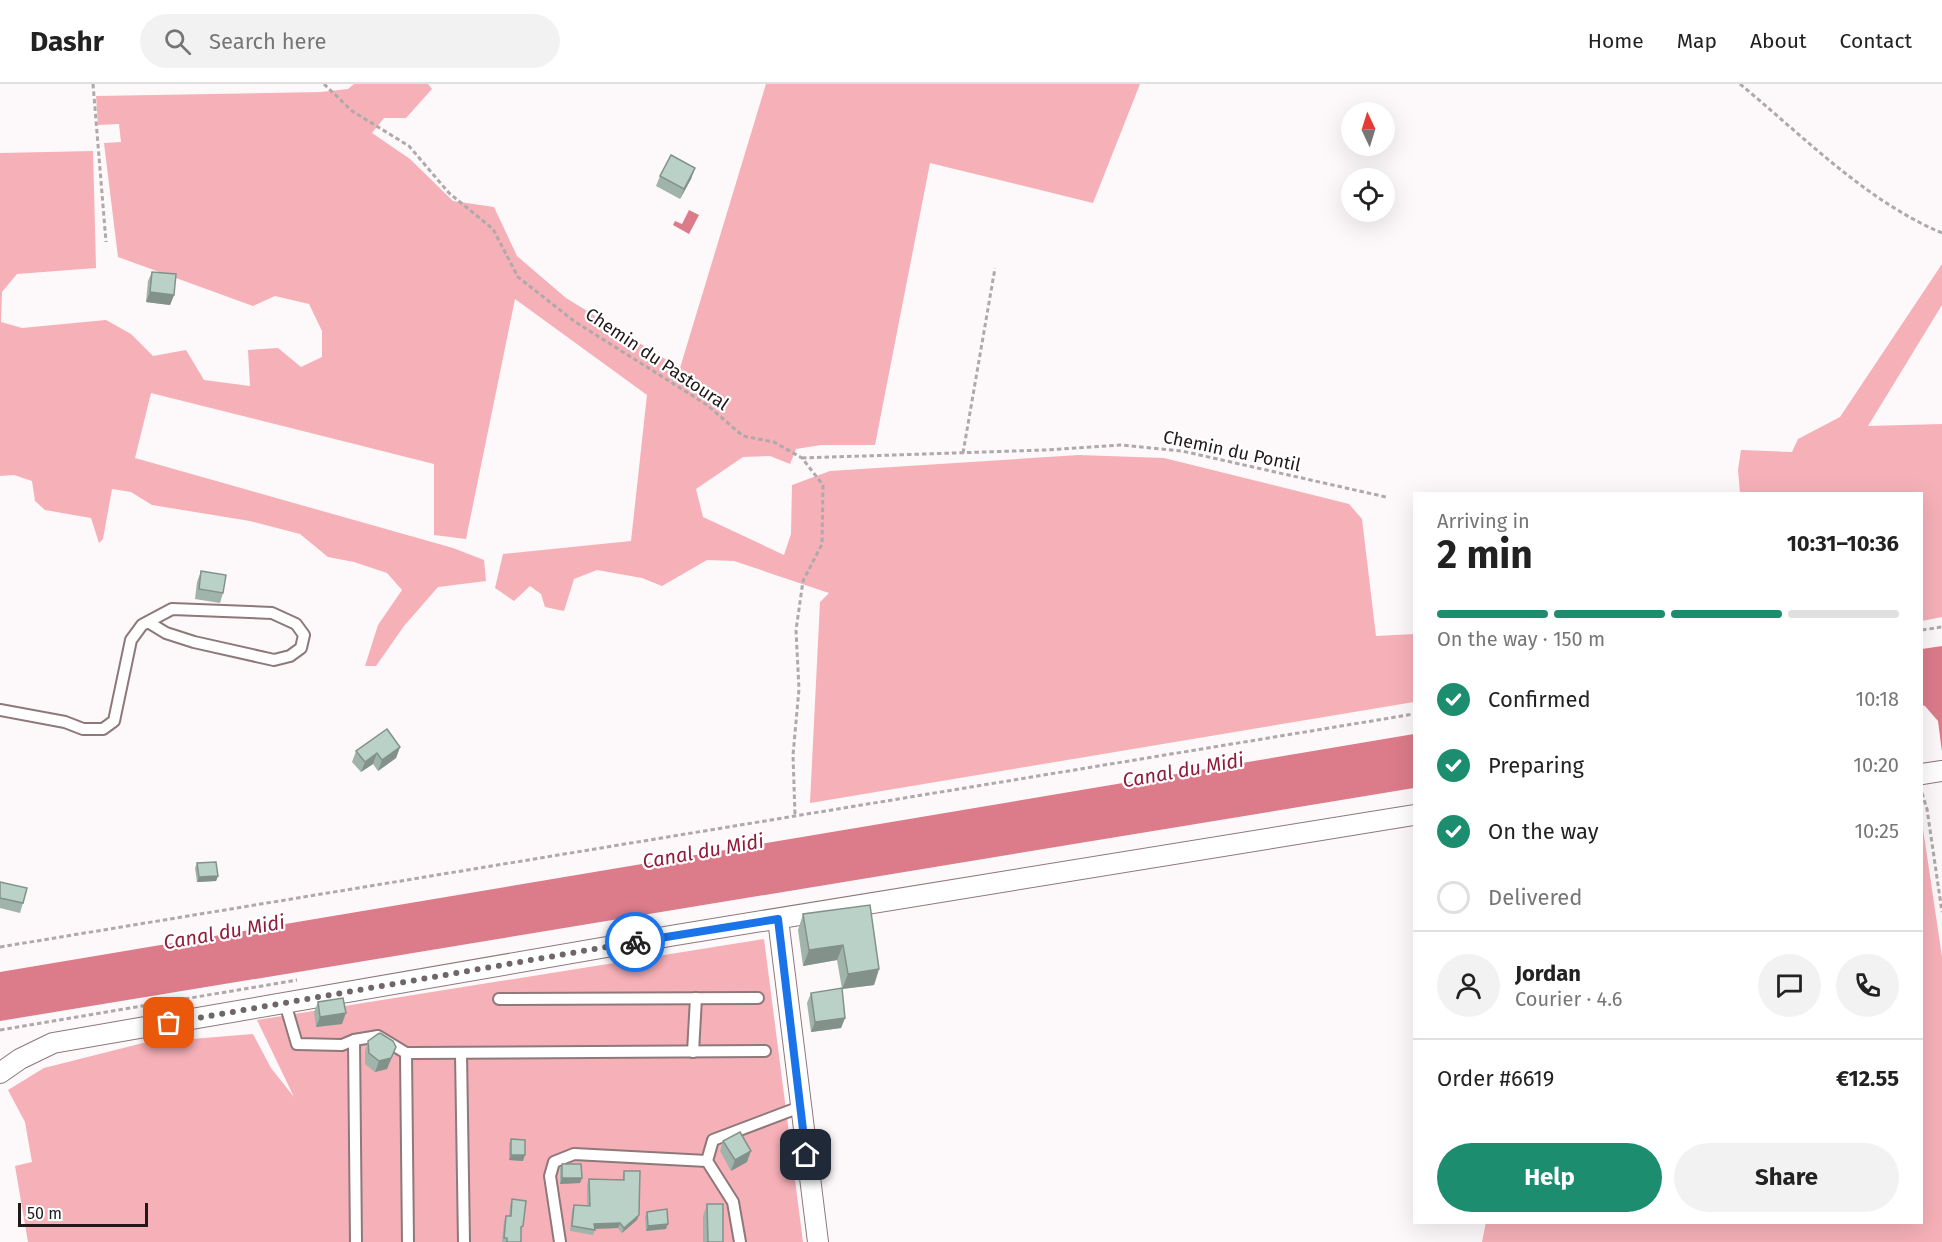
<!DOCTYPE html>
<meta charset="utf-8">
<style>
body{margin:0;font-family:"Fira Sans",sans-serif;background:#f2f2f2;color:#222;height:100vh;display:flex;flex-direction:column;font-size:22px;white-space:nowrap}
*{box-sizing:border-box;margin:0}
p{font-size:20px;color:#767676}
.icon{flex:none;width:33px;height:33px;fill:none;stroke:currentColor;stroke-width:2;stroke-linecap:round;stroke-linejoin:round}
.map{position:relative;flex:1;overflow:hidden}
.sheet{position:absolute;left:1413px;top:408px;width:510px;height:732px;display:flex;flex-direction:column;background:#fff;border-radius:0px;box-shadow:0 6px 24px #0002}
.sheet>*{flex:none}
.needle{width:39px;rotate:356deg}
.tools{position:absolute;left:1341px;top:18px;display:grid;gap:12px}
.tools a{display:grid;place-items:center;width:54px;height:54px;border-radius:50%;background:#fff;box-shadow:0 6px 24px #0002;font-size:30px}
.scale{position:absolute;left:18px;bottom:15px;width:130px;box-sizing:border-box;padding-left:6px;border:3px solid #211819;border-top:0;font-size:16px;line-height:21px;white-space:nowrap;color:#211819;-webkit-text-stroke:4px #fff;paint-order:stroke}
.pin{position:absolute;display:grid;place-items:center;width:51px;height:51px;color:#fff;margin:-26px;border-radius:12px;box-shadow:0 3px 9px #0006}
.courier{position:absolute;display:grid;place-items:center;width:60px;height:60px;margin:-30px;border:4px solid #1a73e8;border-radius:50%;background:#fff;color:#222;box-shadow:0 2px 8px #0007}
.headline em{font-style:normal;font-weight:700}
.headline div{display:flex;flex-direction:column-reverse}
.headline{display:flex;align-items:center;justify-content:space-between;height:102px;padding:0 24px}
h1{font-size:39px;font-weight:700;line-height:45px}
.bar{display:grid;grid-template-columns:repeat(4,1fr);gap:9px 6px;align-content:center;height:72px;padding:0 24px}
.bar i{height:8px;border-radius:4px;background:#e0e0e0}
.bar .selected{background:#1c8e6f}
.bar p{grid-column:span 4}
.line{display:flex;align-items:center;gap:15px;padding:0 24px;border-top:2px solid #e0e0e0}
.line div{flex:1}
.round{display:grid;place-items:center;flex:none;width:63px;height:63px;border-radius:32px;background:#f2f2f2}
ol{padding:0 24px;list-style:none}
li{display:flex;align-items:center;gap:18px;height:66px}
li p{margin-inline-start:auto}
li .icon{padding:6px;border-radius:50%;background:#1c8e6f;color:#fff;stroke-width:4}
li:last-child{color:#767676}
li i{width:33px;height:33px;border:3px solid #e0e0e0;border-radius:50%}
.cta{display:flex;gap:12px;margin-top:auto;padding:12px 24px}
.cta a{flex:1;height:69px;border-radius:36px;background:#1c8e6f;color:#fff;font-size:24px;font-weight:700;line-height:69px;text-align:center}
.cta a+a{background:#f2f2f2;color:#222}
header{display:flex;align-items:center;gap:36px;box-sizing:border-box;height:84px;padding:0 30px;background:#fff;border-bottom:2px solid #e0e0e0}
header strong{font-size:28px}
nav{display:flex;gap:33px;margin-inline-start:auto;font-size:21px}
.search{width:420px;height:54px;background:#f2f2f2;display:flex;align-items:center;gap:15px;box-sizing:border-box;padding:0 21px;border-radius:33px;color:#767676;font-size:22px}
.map>svg:first-child{display:block}
.green{fill:#f6b0b8}
.water{fill:#dc7b8a}
.lines{fill:none;stroke-linecap:round;stroke-linejoin:round}
.service-casing{stroke:#8e787a;stroke-width:14}
.minor-casing{stroke:#8e787a;stroke-width:22}
.path{stroke:#afa9aa;stroke-width:3;stroke-dasharray:4.5 3;stroke-linecap:butt}
.service{stroke:#fff;stroke-width:10}
.minor{stroke:#fff;stroke-width:20}
.wall{fill:#a0b4ab}
.shaded-wall{fill:#82928b}
.building{fill:#bad1c7;stroke:#82928b;stroke-width:1.5}
.done{stroke:#6e6667;stroke-width:6;stroke-dasharray:0 10.8}
.route{stroke:#1a73e8;stroke-width:8}
.labels{text-anchor:middle;stroke-width:4.5;stroke-linejoin:round;paint-order:stroke}
.street-label{font-size:18px;fill:#211819;stroke:#fff}
.water-label{font-size:20px;font-style:italic;fill:#901b3b;stroke:#fff}
</style>
<header>
<strong>Dashr</strong>
<div class="search"><svg class="icon" aria-label="search" viewBox="0 0 24 24"><circle cx="10" cy="10" r="6"/><path d="M15 15l6 6"/></svg>Search here</div>
<nav><a>Home</a><a>Map</a><a>About</a><a>Contact</a></nav>
</header>
<div class="map">
<svg width="1942" height="1158" viewBox="0 0 1942 1158">
<rect width="100%" height="100%" fill="#fdf8f9"/>
<g class="green">
<polygon points="354,0 428,0 432,5 406,34 384,34 372,49 410,75 453,117 494,123 517,172 566,214 680,284 766,0 1140,0 1093,119 930,79 875,361 821,361 796,365 790,380 770,372 743,373 696,405 703,433 784,471 791,450 792,401 830,387 1079,371 1164,374 1349,420 1362,435 1376,552 1414,550 1414,618 810,719 820,518 829,509 734,477 707,476 662,502 642,494 597,486 574,495 564,527 545,523 541,510 530,502 514,517 495,504 503,470 631,457 647,311 515,215 466,455 434,451 434,380 151,309 135,374 453,464 484,476 486,497 438,503 404,542 376,582 365,582 378,541 402,506 387,489 354,478 328,473 300,450 250,437 152,421 131,408 112,405 103,455 99,459 91,434 45,426 35,417 32,397 14,391 0,392 0,69 93,67 96,184 17,190 2,208 1,238 22,244 106,236 131,250 153,272 186,266 204,296 250,302 248,266 278,264 301,283 322,273 322,247 309,220 275,212 253,222 118,173 104,59 121,58 119,40 98,41 96,12 321,8 348,5"/>
<polygon points="1942,180 1942,221 1868,342 1942,340 1942,533 1922,537 1922,410 1740,409 1738,386 1741,366 1792,368 1798,355 1840,333"/>
<polygon points="1922,738 1942,873 1942,1158 1482,1158 1486,1138 1922,1138"/>
<polygon points="764,855 803,1158 28,1158 15,1082 32,1078 25,1038 8,1006 44,984 143,959 253,950 271,984 294,1013 257,936"/>
</g>
<g class="water">
<polygon points="689,126 699,131 689,150 673,141 675,137 682,140"/>
<polygon points="1942,562 1942,668 1938,637 1925,622 1922,621 1922,565"/>
<polygon points="1414,650 1414,704 0,937 0,888"/>
</g>
<g class="lines">
<g class="service-casing">
<g id="service">
<polyline points="0,626 65,638 83,645 103,645 114,637 131,556 142,541 172,525 272,529 296,540 304,551 301,564 290,572 274,576 194,558 166,549 148,538"/>
<polyline points="499,915 758,914"/>
<polyline points="285,919 297,960 342,961 354,956 378,952 406,969 413,969 765,967"/>
<polyline points="354,956 356,1158"/>
<polyline points="693,968 696,914"/>
<polyline points="406,969 408,1158"/>
<polyline points="461,969 464,1158"/>
<polyline points="560,1158 550,1092 554,1078 574,1070 707,1077"/>
<polyline points="740,1158 733,1118 707,1077 713,1056 800,1023"/>
</g>
</g>
<g class="minor-casing">
<g id="minor">
<polyline points="1922,690 1942,687"/>
<polyline points="778,835 818,1158"/>
<polyline points="0,989 20,975 53,959 676,851 1414,731"/>
</g>
</g>
<g class="path">
<polyline points="93,0 106,158"/>
<polyline points="324,0 352,27 409,62 449,109 493,145 518,193 574,237 707,321 743,352 774,358 802,374 823,401 822,460 803,497 796,546 799,605 793,671 795,731"/>
<path d="M 1740,0 C 1803,52 1866,117 1942,149"/>
<polyline points="963,369 995,184"/>
<polyline points="802,374 1045,366 1121,361 1182,367 1386,413"/>
<polyline points="1922,546 1942,543"/>
<polyline points="1922,709 1927,725 1942,828"/>
<polyline points="0,863 1414,630"/>
<polyline points="0,946 297,896"/>
</g>
<use href="#service" class="service"/>
<use href="#minor" class="minor"/>
</g>
<g class="wall">
<polygon points="695,84 691,95 680,115 656,102 660,92"/>
<polygon points="152,188 174,211 170,221 146,218 148,197"/>
<polygon points="201,487 223,509 220,519 195,515 197,498"/>
<polygon points="400,663 396,674 378,687 373,680 361,688 352,678 356,667"/>
<polygon points="197,779 218,792 216,797 197,798 195,784"/>
<polygon points="0,798 23,819 20,829 0,824"/>
<polygon points="803,830 879,885 874,901 842,905 837,876 803,882 798,846"/>
<polygon points="811,909 845,934 841,944 811,948 807,919"/>
<polygon points="318,918 342,940 316,943 314,928"/>
<polygon points="368,957 396,963 387,985 375,988 365,980 365,968"/>
<polygon points="511,1055 523,1077 509,1076 509,1060"/>
<polygon points="723,1057 747,1078 731,1087 720,1067"/>
<polygon points="562,1080 582,1094 580,1099 560,1100 560,1085"/>
<polygon points="624,1087 639,1131 637,1136 622,1149 618,1144 595,1145 593,1151 570,1147 572,1126 574,1121 587,1122 587,1100 589,1095 622,1096"/>
<polygon points="512,1115 523,1142 521,1148 521,1158 502,1158 504,1137 506,1132 509,1132 510,1121"/>
<polygon points="707,1120 723,1158 703,1158 703,1132"/>
<polygon points="647,1128 666,1145 646,1147 645,1133"/>
</g>
<g class="shaded-wall">
<polygon points="695,84 691,95 680,115 684,105"/>
<polygon points="150,208 174,211 170,221 146,218"/>
<polygon points="400,663 396,674 378,687 382,676"/>
<polygon points="377,669 373,680 361,688 365,678"/>
<polygon points="218,792 216,797 197,798 199,793"/>
<polygon points="843,861 837,876 803,882 809,866"/>
<polygon points="879,885 874,901 842,905 848,890"/>
<polygon points="346,929 342,940 316,943 320,933"/>
<polygon points="845,934 841,944 811,948 815,938"/>
<polygon points="396,963 387,985 375,988 379,977"/>
<polygon points="751,1067 747,1078 731,1087 735,1076"/>
<polygon points="511,1071 525,1071 523,1077 509,1076"/>
<polygon points="562,1094 582,1094 580,1099 560,1100"/>
<polygon points="639,1131 637,1136 622,1149 624,1144"/>
<polygon points="620,1139 618,1144 592,1145 594,1140"/>
<polygon points="668,1140 666,1145 646,1147 648,1142"/>
</g>
<g class="building">
<polygon points="671,71 695,84 684,105 660,92"/>
<polygon points="152,188 176,190 174,211 150,208"/>
<polygon points="201,487 226,491 223,509 199,505"/>
<polygon points="387,645 400,663 382,676 377,669 365,678 356,667"/>
<polygon points="216,778 218,792 199,793 197,779"/>
<polygon points="0,798 27,804 23,819 0,814"/>
<polygon points="870,821 879,885 848,890 843,861 809,866 803,830"/>
<polygon points="842,904 845,934 815,938 811,909"/>
<polygon points="343,914 346,929 320,933 318,918"/>
<polygon points="380,949 393,957 396,963 391,974 379,977 369,969 368,957 378,950"/>
<polygon points="740,1048 751,1067 735,1076 723,1057"/>
<polygon points="511,1055 525,1056 525,1071 511,1071"/>
<polygon points="562,1080 581,1080 582,1094 562,1094"/>
<polygon points="624,1087 640,1087 639,1131 624,1144 620,1139 594,1140 595,1146 572,1142 574,1121 590,1122 589,1095 624,1096"/>
<polygon points="512,1115 526,1117 523,1142 521,1143 521,1158 507,1158 507,1154 504,1154 506,1132 511,1132"/>
<polygon points="707,1120 723,1120 723,1158 708,1158"/>
<polygon points="667,1125 668,1140 648,1142 647,1128"/>
</g>
<g class="lines">
<polyline class="done" points="169,939 635,858"/>
<polyline class="route" points="635,858 778,835 806,1071"/>
</g>
<g class="labels">
<g class="street-label">
<text transform="translate(657 275) rotate(34)" y="6">Chemin du Pastoural</text>
<text transform="translate(1232 367) rotate(12)" y="6">Chemin du Pontil</text>
</g>
<g class="water-label">
<text transform="translate(1183 686) rotate(-10)" y="7">Canal du Midi</text>
<text transform="translate(703 767) rotate(-10)" y="7">Canal du Midi</text>
<text transform="translate(224 848) rotate(-10)" y="7">Canal du Midi</text>
</g>
</g>
</svg>
<div class="tools">
<a><svg class="needle" viewBox="-14 -14 28 28"><path d="M0-13l5 13h-10z" fill="#e53935"/><path d="M0 13l5-13h-10z" fill="#767676"/></svg></a>
<a><svg class="icon" aria-label="locate" viewBox="0 0 24 24"><circle cx="12" cy="12" r="6"/><path d="M12 2v4M12 18v4M2 12h4M18 12h4"/></svg></a>
</div>
<div class="scale">50 m</div>
<div class="pin" style="left:169px;top:939px;background:#ea580c"><svg class="icon" aria-label="bag" viewBox="0 0 24 24"><path d="M5 8h14l-1 12H6zM9 8a3 3 0 0 1 6 0"/></svg></div>
<div class="pin" style="left:806px;top:1071px;background:#1f2937"><svg class="icon" aria-label="home" viewBox="0 0 24 24"><path d="M3 11l9-7 9 7M6 9v11h12V9"/></svg></div>
<div class="courier" style="left:635px;top:858px"><svg class="icon" aria-label="bike" viewBox="0 0 24 24"><circle cx="6" cy="16" r="4"/><circle cx="18" cy="16" r="4"/><path d="M6 16l4-8h5l3 8M10 8l3 8H6M13 5h3"/></svg></div>
<section class="sheet">
<div class="headline"><div><h1>2 min</h1><p>Arriving in</p></div><em>10:31–10:36</em></div>
<div class="bar"><i class="selected"></i><i class="selected"></i><i class="selected"></i><i></i><p>On the way · 150 m</p></div>
<ol>
<li><svg class="icon" aria-label="check" viewBox="0 0 24 24"><path d="M5 12l5 5 9-10"/></svg>Confirmed<p>10:18</p></li>
<li><svg class="icon" aria-label="check" viewBox="0 0 24 24"><path d="M5 12l5 5 9-10"/></svg>Preparing<p>10:20</p></li>
<li><svg class="icon" aria-label="check" viewBox="0 0 24 24"><path d="M5 12l5 5 9-10"/></svg>On the way<p>10:25</p></li>
<li><i></i>Delivered</li>
</ol>
<div class="line" style="height:108px"><a class="round"><svg class="icon" aria-label="person" viewBox="0 0 24 24"><circle cx="12" cy="8" r="4"/><path d="M4 21q1-7 8-7t8 7"/></svg></a><div><b>Jordan</b><p>Courier · 4.6</p></div><a class="round"><svg class="icon" aria-label="chat" viewBox="0 0 24 24"><path d="M4 5h16v11H9l-5 4z"/></svg></a><a class="round"><svg class="icon" aria-label="phone" viewBox="0 0 24 24"><path d="M5 4h4l2 5-3 2q2 4 5 5l2-3 5 2v4C11 20 4 13 5 4z"/></svg></a></div>
<div class="line" style="height:78px"><div>Order #6619</div><b>€12.55</b></div>
<div class="cta"><a>Help</a><a>Share</a></div>
</section>
</div>
